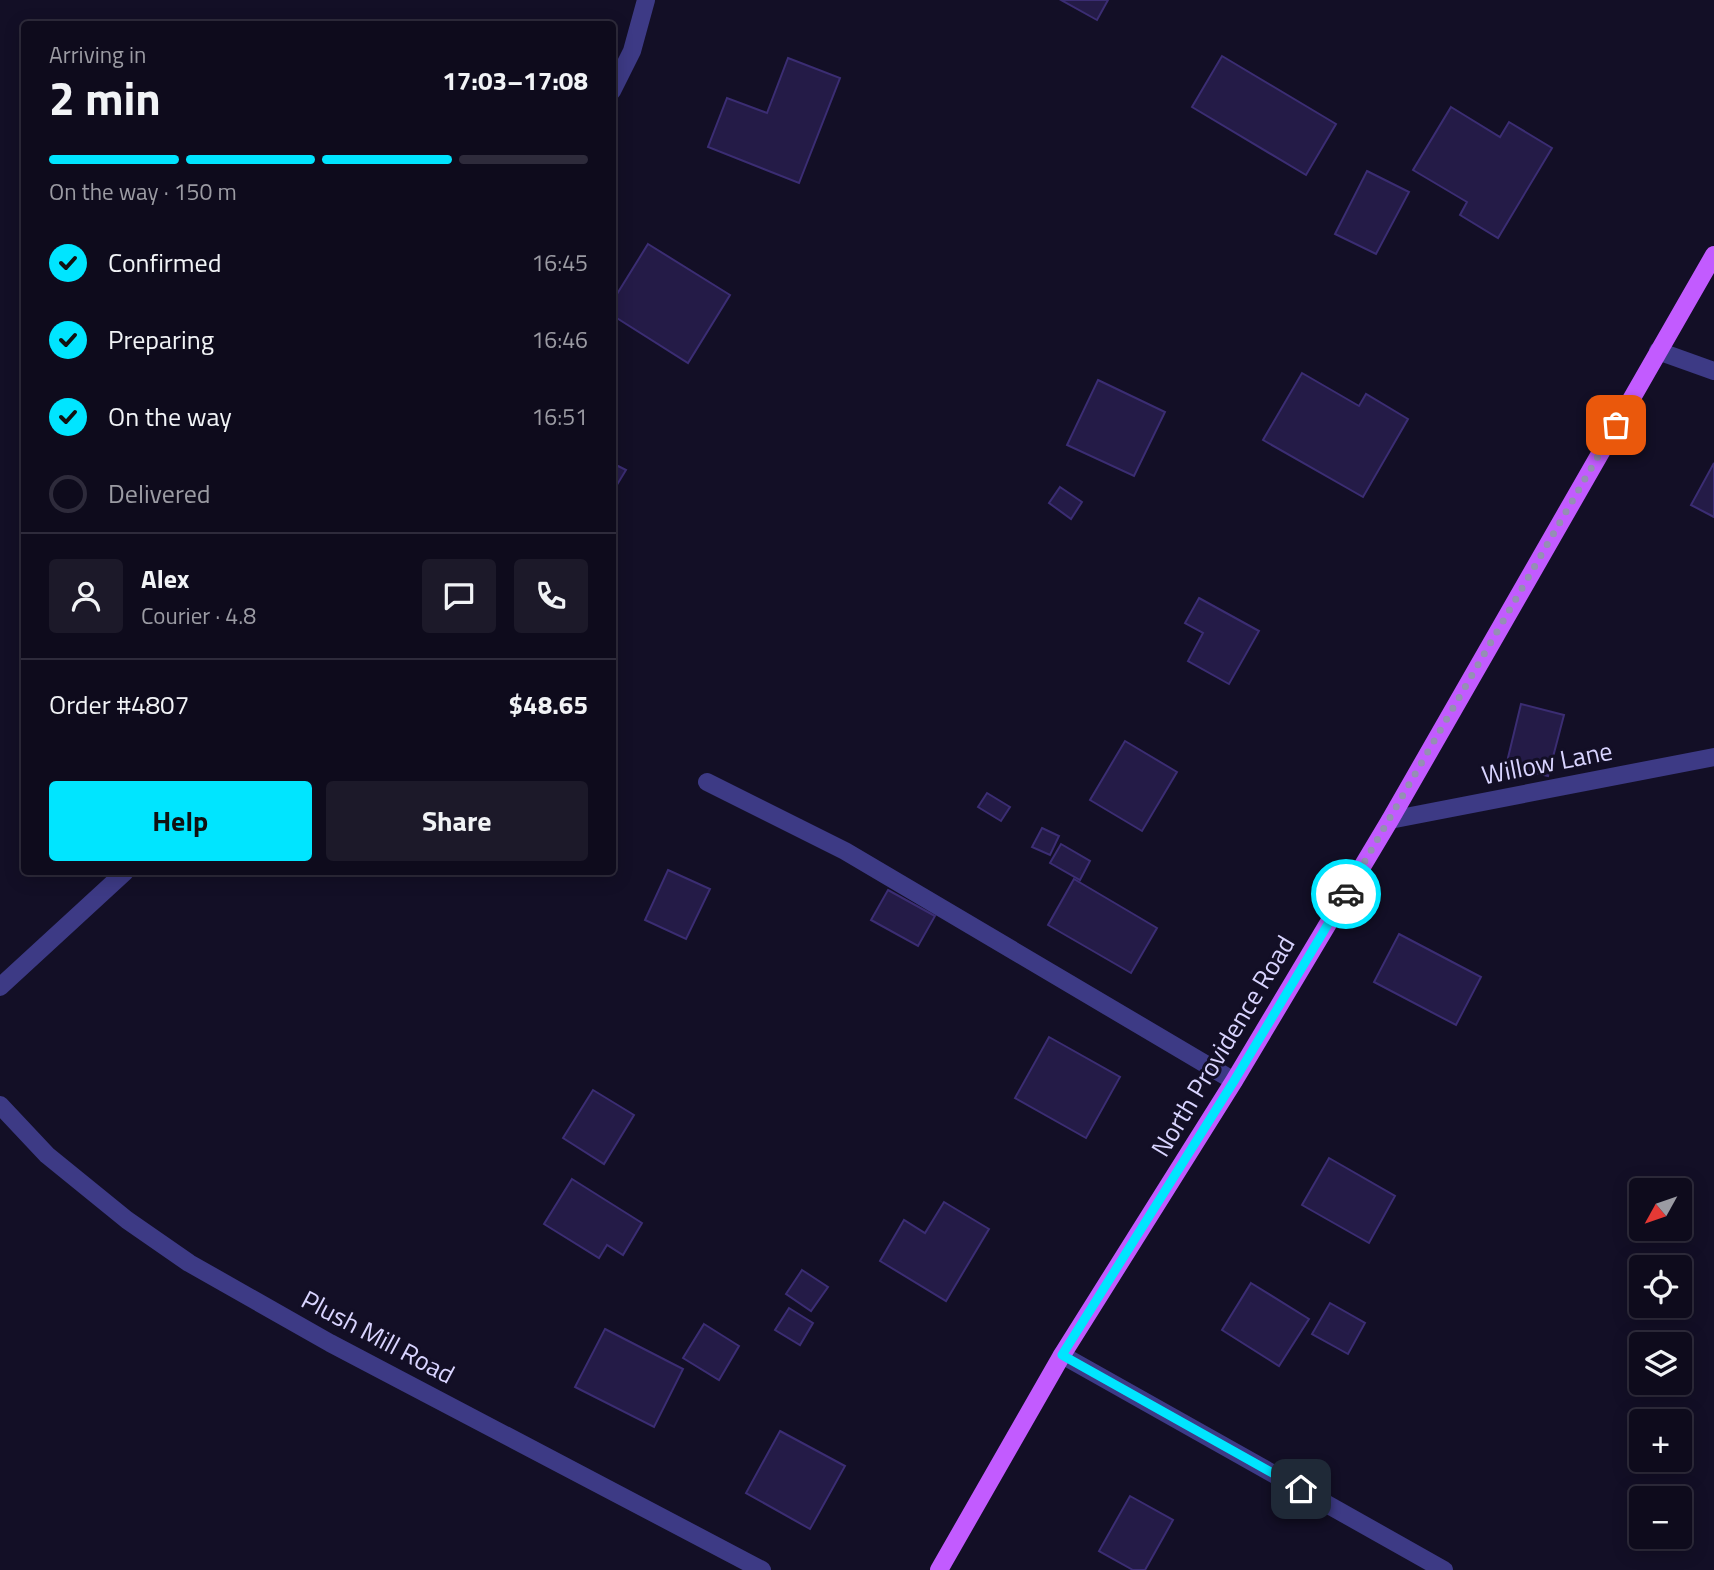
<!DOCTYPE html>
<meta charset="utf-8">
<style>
body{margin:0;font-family:"Titillium Web",sans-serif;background:#1c1929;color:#f1f3f6;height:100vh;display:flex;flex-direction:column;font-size:26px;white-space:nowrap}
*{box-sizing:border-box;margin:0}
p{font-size:23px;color:#9b9ba3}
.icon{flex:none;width:38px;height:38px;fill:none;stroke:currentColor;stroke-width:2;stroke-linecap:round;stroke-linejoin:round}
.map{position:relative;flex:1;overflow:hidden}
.sheet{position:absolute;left:21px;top:21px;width:595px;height:854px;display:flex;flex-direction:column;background:#0e0b1c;border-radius:7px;box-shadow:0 4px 18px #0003,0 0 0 2px #2e2b3b}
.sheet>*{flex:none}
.needle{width:46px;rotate:230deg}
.tools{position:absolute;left:1629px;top:1178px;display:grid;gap:14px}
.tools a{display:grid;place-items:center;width:63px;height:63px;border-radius:7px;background:#0e0b1c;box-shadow:0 4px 18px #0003,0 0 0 2px #2e2b3b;font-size:35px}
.pin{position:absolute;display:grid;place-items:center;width:60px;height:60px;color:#fff;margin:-30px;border-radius:14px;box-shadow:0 4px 10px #0006}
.courier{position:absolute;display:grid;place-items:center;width:70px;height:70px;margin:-35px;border:5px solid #00e5ff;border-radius:50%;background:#fff;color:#222;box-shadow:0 2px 9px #0007}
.head em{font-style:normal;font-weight:700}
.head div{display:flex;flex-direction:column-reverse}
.head{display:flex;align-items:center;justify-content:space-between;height:119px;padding:0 28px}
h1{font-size:46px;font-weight:700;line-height:52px}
.bar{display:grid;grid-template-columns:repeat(4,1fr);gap:10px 7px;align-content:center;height:84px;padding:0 28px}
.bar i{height:9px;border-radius:5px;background:#2e2b3b}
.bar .active{background:#00e5ff}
.bar p{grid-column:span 4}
.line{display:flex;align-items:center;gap:18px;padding:0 28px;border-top:2px solid #2e2b3b}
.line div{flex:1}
.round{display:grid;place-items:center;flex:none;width:74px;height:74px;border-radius:7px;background:#1c1929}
ol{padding:0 28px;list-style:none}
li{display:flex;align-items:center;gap:21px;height:77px}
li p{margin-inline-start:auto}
li .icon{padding:7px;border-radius:50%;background:#00e5ff;color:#111;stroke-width:4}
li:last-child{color:#9b9ba3}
li i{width:38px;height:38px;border:4px solid #2e2b3b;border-radius:50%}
.action{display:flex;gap:14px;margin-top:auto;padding:14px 28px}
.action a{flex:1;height:80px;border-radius:7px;background:#00e5ff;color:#111;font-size:28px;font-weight:700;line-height:80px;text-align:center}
.action a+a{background:#1c1929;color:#f1f3f6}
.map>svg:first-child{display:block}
.building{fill:#241b47;stroke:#3b2d73;stroke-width:2}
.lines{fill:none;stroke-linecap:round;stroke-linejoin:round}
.minor{stroke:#3d3a85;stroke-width:18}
.major{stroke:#c25bff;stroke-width:18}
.done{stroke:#948fb3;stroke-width:7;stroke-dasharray:0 12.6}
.route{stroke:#00e5ff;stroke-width:9}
.labels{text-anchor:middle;stroke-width:6;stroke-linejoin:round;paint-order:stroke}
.street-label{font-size:26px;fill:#d9d4ff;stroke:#130f26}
</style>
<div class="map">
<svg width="1714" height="1570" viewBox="0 0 1714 1570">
<rect width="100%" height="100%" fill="#130f26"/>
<g class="building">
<polygon points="1061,0 1108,0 1097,20"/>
<polygon points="1222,56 1336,124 1306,175 1192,107"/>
<polygon points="788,58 840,78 799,183 708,147 727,98 767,113"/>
<polygon points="1451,107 1500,137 1509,122 1552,148 1498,238 1460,215 1467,202 1413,170"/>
<polygon points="1367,171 1409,192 1376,254 1335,234"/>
<polygon points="648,244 730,295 688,363 612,315 612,302"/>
<polygon points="1302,373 1359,406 1366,394 1408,419 1363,497 1263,440"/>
<polygon points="1098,380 1165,412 1134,476 1067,445"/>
<polygon points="612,463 626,470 612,493"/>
<polygon points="1714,463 1714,517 1691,505"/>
<polygon points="1060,487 1082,502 1071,519 1049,503"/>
<polygon points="1199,598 1259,631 1229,684 1188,661 1203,633 1185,623"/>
<polygon points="1521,704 1564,715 1548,776 1506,766"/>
<polygon points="1125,741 1177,772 1142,831 1090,800"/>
<polygon points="987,793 1010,807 1001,821 978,807"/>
<polygon points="1042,828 1059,836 1050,855 1032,847"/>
<polygon points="1061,844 1090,861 1080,880 1050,863"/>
<polygon points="668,870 710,889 686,939 645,920"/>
<polygon points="1074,879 1157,928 1131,973 1048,925"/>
<polygon points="888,890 935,916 918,946 871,920"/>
<polygon points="1399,934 1481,977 1456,1025 1374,982"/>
<polygon points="1049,1037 1120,1077 1086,1138 1015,1098"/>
<polygon points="593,1090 634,1115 604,1164 563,1138"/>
<polygon points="1329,1158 1395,1196 1369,1243 1302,1205"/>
<polygon points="572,1179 642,1223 623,1255 607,1245 599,1258 544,1224"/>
<polygon points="944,1202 989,1229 946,1301 880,1261 904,1220 925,1233"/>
<polygon points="802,1270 828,1287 811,1311 786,1294"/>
<polygon points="1251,1283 1309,1319 1279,1366 1222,1330"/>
<polygon points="1330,1303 1365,1323 1348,1354 1312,1334"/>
<polygon points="789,1308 813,1323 800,1345 775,1330"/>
<polygon points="704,1324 739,1346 719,1380 683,1358"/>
<polygon points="605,1329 683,1369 654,1427 575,1387"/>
<polygon points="780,1431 845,1466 810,1529 746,1493"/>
<polygon points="1130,1496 1173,1520 1145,1570 1133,1570 1099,1551"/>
</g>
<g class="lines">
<g class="minor">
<polyline points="612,91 632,51 646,0"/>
<polyline points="1658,351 1714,371"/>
<polyline points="707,782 845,851 1234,1081"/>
<polyline points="1390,820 1714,757"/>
<polyline points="0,987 125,872"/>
<polyline points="0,1105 47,1155 127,1220 189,1263 330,1343 762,1570"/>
<polyline points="1062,1355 1444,1570"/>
</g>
<polyline class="major" points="939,1570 1062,1355 1234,1081 1390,820 1714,255"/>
</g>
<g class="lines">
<polyline class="done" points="1346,894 1616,425"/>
<polyline class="route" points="1301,1489 1062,1355 1234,1081 1346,894"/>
</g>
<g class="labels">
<g class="street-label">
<text transform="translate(1547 763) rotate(-11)" y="9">Willow Lane</text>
<text transform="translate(1223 1046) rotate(-59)" y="9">North Providence Road</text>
<text transform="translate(378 1337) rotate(28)" y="9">Plush Mill Road</text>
</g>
</g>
</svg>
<div class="tools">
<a><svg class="needle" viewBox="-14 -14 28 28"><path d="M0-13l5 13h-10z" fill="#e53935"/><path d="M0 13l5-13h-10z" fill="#9b9ba3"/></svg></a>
<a><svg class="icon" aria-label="locate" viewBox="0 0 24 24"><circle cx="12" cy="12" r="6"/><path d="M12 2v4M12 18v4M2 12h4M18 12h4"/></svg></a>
<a><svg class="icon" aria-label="layers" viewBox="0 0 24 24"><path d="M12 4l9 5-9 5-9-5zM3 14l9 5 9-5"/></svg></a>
<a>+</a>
<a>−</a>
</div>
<div class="pin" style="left:1616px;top:425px;background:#ea580c"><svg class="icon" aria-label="bag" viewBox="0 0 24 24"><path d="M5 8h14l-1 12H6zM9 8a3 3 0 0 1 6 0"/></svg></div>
<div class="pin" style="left:1301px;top:1489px;background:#1f2937"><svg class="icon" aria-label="home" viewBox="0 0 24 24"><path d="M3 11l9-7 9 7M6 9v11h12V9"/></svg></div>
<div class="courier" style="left:1346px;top:894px"><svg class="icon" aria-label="car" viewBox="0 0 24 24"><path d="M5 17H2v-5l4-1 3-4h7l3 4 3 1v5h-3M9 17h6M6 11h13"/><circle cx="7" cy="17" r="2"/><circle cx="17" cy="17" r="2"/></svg></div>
<section class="sheet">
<div class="head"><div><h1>2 min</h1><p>Arriving in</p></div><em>17:03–17:08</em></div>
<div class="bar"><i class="active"></i><i class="active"></i><i class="active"></i><i></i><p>On the way · 150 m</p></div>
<ol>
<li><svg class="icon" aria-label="check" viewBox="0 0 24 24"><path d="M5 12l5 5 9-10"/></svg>Confirmed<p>16:45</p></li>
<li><svg class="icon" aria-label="check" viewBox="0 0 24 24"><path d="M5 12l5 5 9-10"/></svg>Preparing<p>16:46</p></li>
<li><svg class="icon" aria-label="check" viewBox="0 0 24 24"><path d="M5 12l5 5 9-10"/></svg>On the way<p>16:51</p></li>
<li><i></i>Delivered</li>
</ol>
<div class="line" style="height:126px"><a class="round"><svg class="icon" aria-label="person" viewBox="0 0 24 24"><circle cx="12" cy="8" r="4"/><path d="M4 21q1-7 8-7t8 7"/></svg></a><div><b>Alex</b><p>Courier · 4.8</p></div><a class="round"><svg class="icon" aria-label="chat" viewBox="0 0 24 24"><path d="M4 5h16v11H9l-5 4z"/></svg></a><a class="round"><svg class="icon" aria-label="phone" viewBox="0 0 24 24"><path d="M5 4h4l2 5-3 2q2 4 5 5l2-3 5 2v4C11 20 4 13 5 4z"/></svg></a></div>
<div class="line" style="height:91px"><div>Order #4807</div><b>$48.65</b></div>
<div class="action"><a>Help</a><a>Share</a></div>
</section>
</div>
